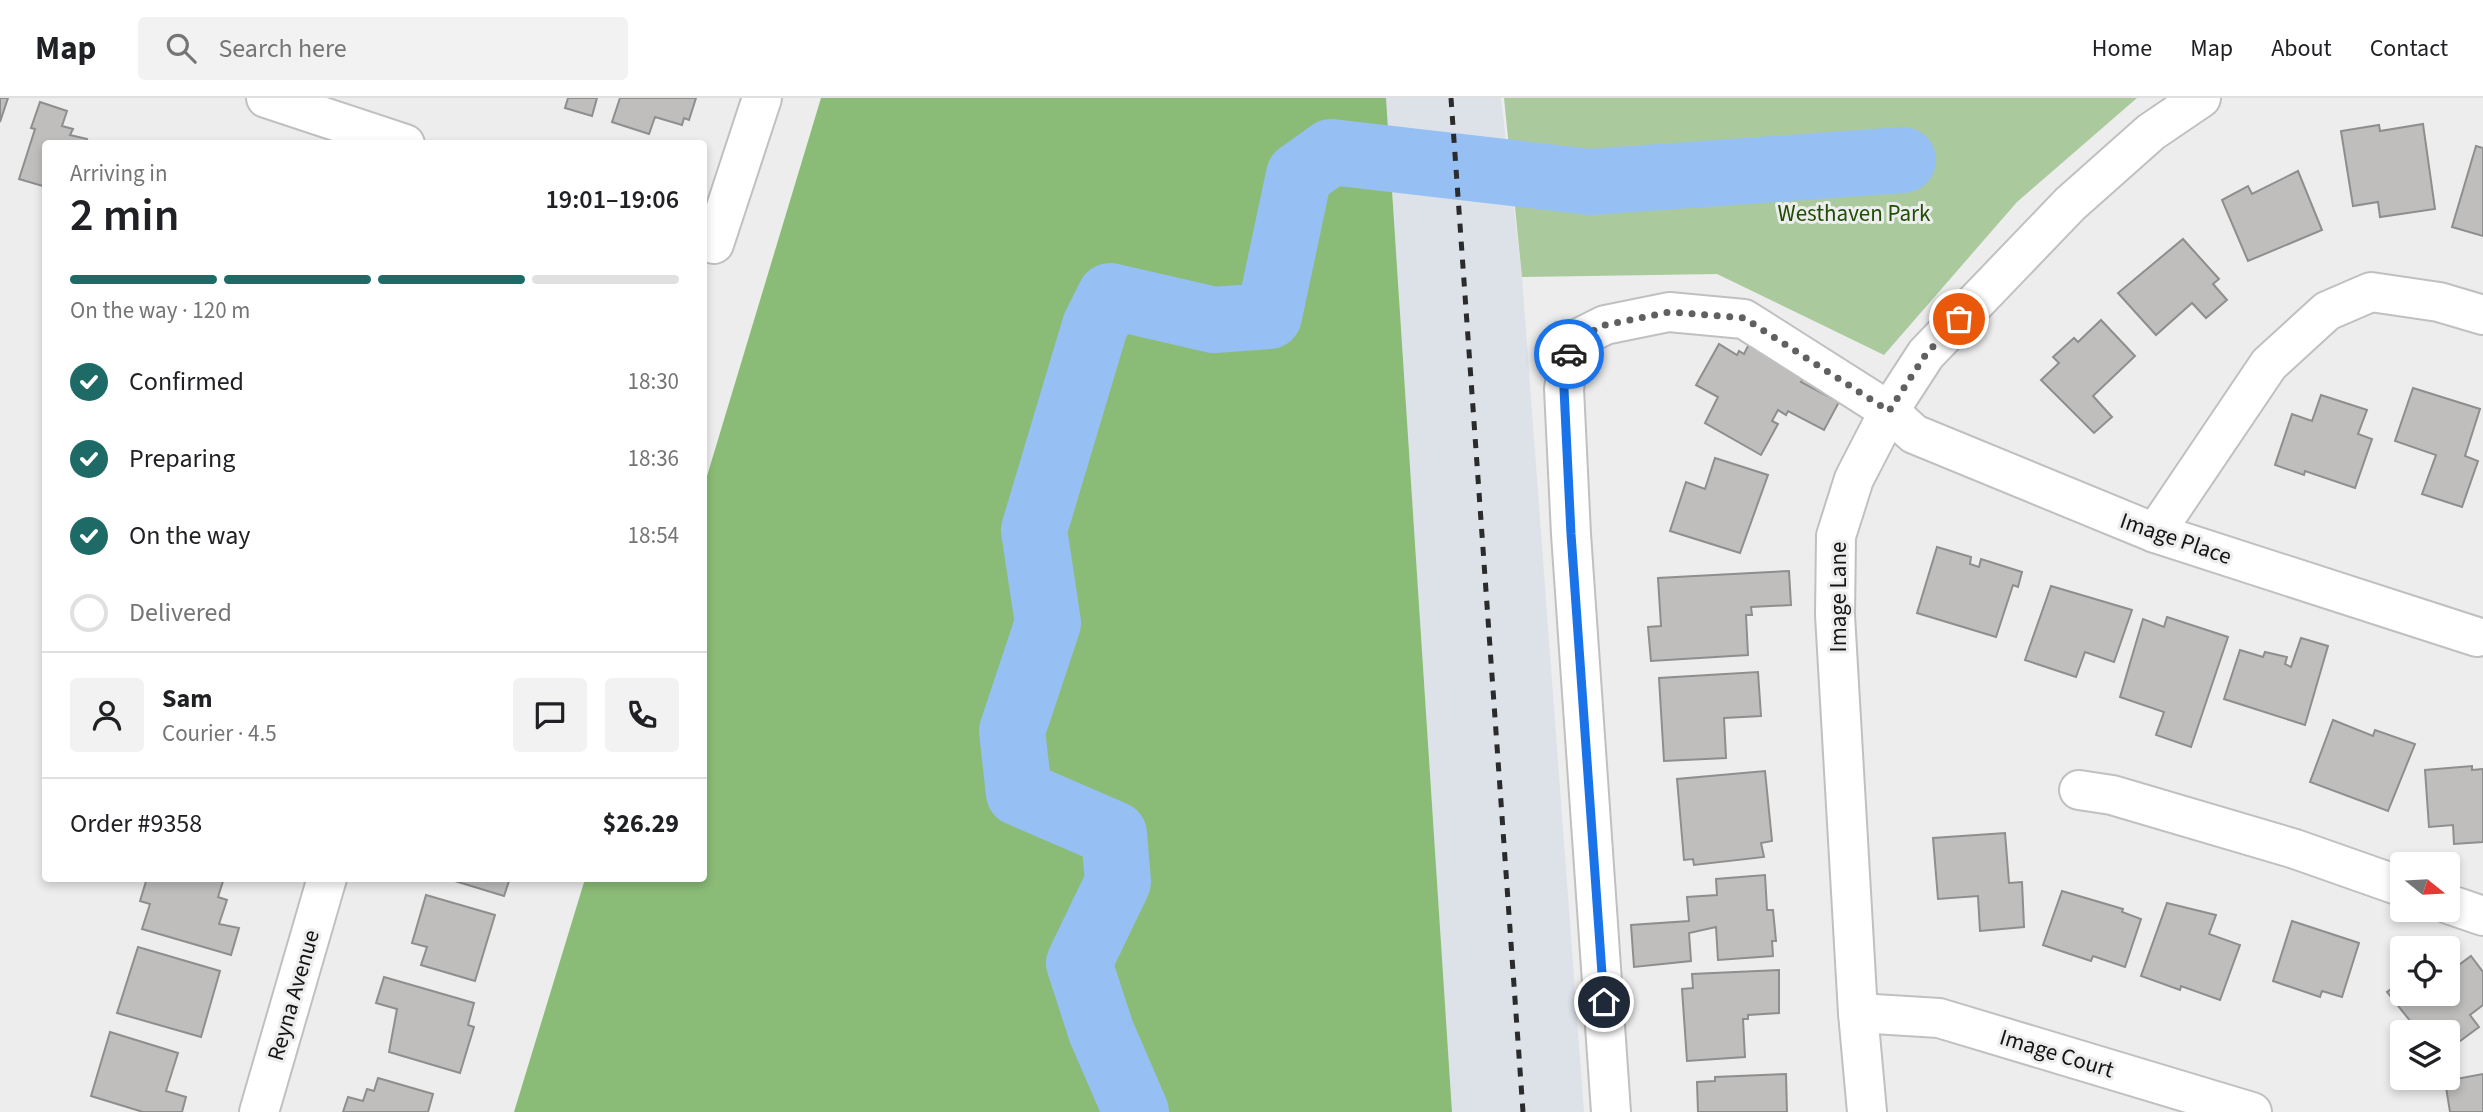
<!DOCTYPE html>
<meta charset="utf-8">
<style>
body{margin:0;font-family:"Source Sans 3",sans-serif;background:#f2f2f2;color:#202124;height:100vh;display:flex;flex-direction:column;font-size:26px;white-space:nowrap}
*{box-sizing:border-box;margin:0}
p{font-size:23px;color:#757577}
.icon{flex:none;width:38px;height:38px;fill:none;stroke:currentColor;stroke-width:2;stroke-linecap:round;stroke-linejoin:round}
.map{position:relative;flex:1;overflow:hidden}
.sheet{position:absolute;left:42px;top:42px;width:665px;height:742px;display:flex;flex-direction:column;background:#fff;border-radius:7px;box-shadow:0 4px 10px #0003}
.sheet>*{flex:none}
.needle{width:46px;rotate:108deg}
.tools{position:absolute;left:2390px;top:754px;display:grid;gap:14px}
.tools a{display:grid;place-items:center;width:70px;height:70px;border-radius:7px;background:#fff;box-shadow:0 4px 10px #0003;font-size:35px}
.pin{position:absolute;display:grid;place-items:center;width:60px;height:60px;color:#fff;margin:-30px;border:4px solid #fff;border-radius:50%;box-shadow:0 2px 7px #0007}
.courier{position:absolute;display:grid;place-items:center;width:70px;height:70px;margin:-35px;border:5px solid #1a73e8;border-radius:50%;background:#fff;color:#222;box-shadow:0 2px 9px #0007}
.summary em{font-style:normal;font-weight:600}
.summary div{display:flex;flex-direction:column-reverse}
.summary{display:flex;align-items:center;justify-content:space-between;height:119px;padding:0 28px}
h1{font-size:46px;font-weight:600;line-height:52px}
.bar{display:grid;grid-template-columns:repeat(4,1fr);gap:10px 7px;align-content:center;height:84px;padding:0 28px}
.bar i{height:9px;border-radius:5px;background:#e0e0e0}
.bar .current{background:#1e6a67}
.bar p{grid-column:span 4}
.line{display:flex;align-items:center;gap:18px;padding:0 28px;border-top:2px solid #e0e0e0}
.line div{flex:1}
.round{display:grid;place-items:center;flex:none;width:74px;height:74px;border-radius:7px;background:#f2f2f2}
ol{padding:0 28px;list-style:none}
li{display:flex;align-items:center;gap:21px;height:77px}
li p{margin-inline-start:auto}
li .icon{padding:7px;border-radius:50%;background:#1e6a67;color:#fff;stroke-width:4}
li:last-child{color:#757577}
li i{width:38px;height:38px;border:4px solid #e0e0e0;border-radius:50%}
header{display:flex;align-items:center;gap:42px;box-sizing:border-box;height:98px;padding:0 35px;background:#fff;border-bottom:2px solid #e0e0e0}
header strong{font-size:33px}
nav{display:flex;gap:38px;margin-inline-start:auto;font-size:24px}
.search{width:490px;height:63px;background:#f2f2f2;display:flex;align-items:center;gap:18px;box-sizing:border-box;padding:0 24px;border-radius:7px;color:#757577;font-size:26px}
.map>svg:first-child{display:block}
.built{fill:#dde2e9}
.green{fill:#aaca9e}
.forest{fill:#8abc77}
.lines{fill:none;stroke-linecap:round;stroke-linejoin:round}
.river{stroke:#96c0f4;stroke-width:66}
.building{fill:#bfbebd;stroke:#8f8e8e;stroke-width:2}
.minor-casing{stroke:#c0c0c1;stroke-width:42}
.minor{stroke:#fff;stroke-width:38}
.rail{stroke:#2b2b2c;stroke-width:5;stroke-dasharray:9 9;stroke-linecap:butt}
.done{stroke:#606061;stroke-width:7;stroke-dasharray:0 12.6}
.route{stroke:#1a73e8;stroke-width:9}
.labels{text-anchor:middle;stroke-width:6;stroke-linejoin:round;paint-order:stroke}
.park-label{font-size:23px;fill:#204e04;stroke:#ededee}
.street-label{font-size:23px;fill:#141415;stroke:#ededee}
</style>
<header>
<strong>Map</strong>
<div class="search"><svg class="icon" aria-label="search" viewBox="0 0 24 24"><circle cx="10" cy="10" r="6"/><path d="M15 15l6 6"/></svg>Search here</div>
<nav><a>Home</a><a>Map</a><a>About</a><a>Contact</a></nav>
</header>
<div class="map">
<svg width="2483" height="1014" viewBox="0 0 2483 1014">
<rect width="100%" height="100%" fill="#ededee"/>
<polygon class="built" points="1386,0 1501,0 1522,179 1584,1014 1452,1014"/>
<polygon class="green" points="1504,0 2137,0 2017,104 1884,257 1717,176 1522,179"/>
<polygon class="forest" points="821,0 1386,0 1452,1014 514,1014 585,781 704,780 704,388"/>
<g class="lines">
<polyline class="river" points="1136,1014 1101,933 1079,865 1118,784 1114,736 1019,695 1012,633 1048,525 1034,432 1095,228 1110,198 1214,222 1269,218 1299,77 1331,54 1590,84 1903,62"/>
</g>
<g class="building">
<polygon points="0,0 8,0 0,24"/>
<polygon points="568,0 597,0 592,18 565,10"/>
<polygon points="620,0 696,0 689,22 684,20 682,27 655,19 649,36 612,24"/>
<polygon points="40,4 67,13 62,28 73,31 70,37 87,41 85,46 46,46 46,89 19,81 35,31 31,30"/>
<polygon points="2423,26 2435,111 2380,119 2378,104 2353,108 2341,33 2379,27 2380,33"/>
<polygon points="2476,48 2483,50 2483,138 2452,129"/>
<polygon points="2298,73 2322,132 2248,163 2222,102 2248,88 2252,96"/>
<polygon points="2183,141 2219,181 2213,186 2227,202 2206,220 2192,205 2156,237 2118,195"/>
<polygon points="2101,222 2135,258 2093,298 2112,319 2094,335 2041,282 2059,265 2053,259 2074,240 2078,244"/>
<polygon points="1752,240 1794,262 1789,273 1804,280 1801,284 1839,304 1824,332 1788,313 1786,317 1778,312 1772,323 1778,326 1761,357 1705,325 1718,299 1696,287 1719,246 1737,257 1739,253 1744,256"/>
<polygon points="2413,290 2480,311 2465,358 2478,363 2462,409 2422,396 2436,357 2395,343"/>
<polygon points="2321,297 2367,312 2358,336 2372,341 2355,390 2305,373 2304,377 2275,367 2292,316 2312,323"/>
<polygon points="1715,360 1768,377 1740,455 1670,433 1686,384 1705,391"/>
<polygon points="1937,449 1971,459 1970,466 1979,469 1981,461 2022,474 2018,489 2013,487 1996,539 1917,515"/>
<polygon points="1789,473 1791,507 1751,509 1752,517 1746,517 1748,557 1651,563 1648,529 1661,528 1658,480"/>
<polygon points="2051,488 2132,512 2114,564 2085,554 2076,579 2025,562"/>
<polygon points="2167,519 2228,539 2191,649 2156,637 2164,614 2120,599 2143,521 2164,529"/>
<polygon points="2301,540 2328,548 2305,627 2224,601 2240,552 2263,559 2265,554 2287,559 2285,566 2291,569"/>
<polygon points="1758,574 1761,618 1724,620 1726,660 1664,663 1659,580"/>
<polygon points="2333,622 2373,638 2375,632 2415,646 2388,713 2310,684"/>
<polygon points="2472,668 2472,672 2483,671 2483,744 2454,746 2453,727 2429,729 2425,672"/>
<polygon points="1765,673 1772,743 1761,745 1764,759 1694,767 1693,761 1684,762 1677,681"/>
<polygon points="2005,735 2009,785 2022,784 2024,829 1980,833 1978,798 1938,801 1933,740"/>
<polygon points="1765,777 1767,812 1773,812 1776,843 1772,843 1773,858 1718,862 1716,829 1689,835 1691,863 1634,869 1631,827 1689,823 1687,799 1717,797 1716,781"/>
<polygon points="147,780 224,780 218,799 227,802 219,826 239,830 231,857 142,831 150,806 140,803"/>
<polygon points="445,780 510,780 504,798"/>
<polygon points="2062,793 2123,811 2122,814 2141,821 2125,869 2093,858 2091,863 2043,847"/>
<polygon points="426,797 495,817 475,883 421,867 427,849 412,845"/>
<polygon points="2167,805 2216,817 2209,836 2240,847 2220,902 2181,888 2180,892 2141,878"/>
<polygon points="2292,823 2359,845 2342,899 2322,893 2320,899 2273,883"/>
<polygon points="138,849 220,873 201,939 117,915"/>
<polygon points="2471,858 2483,874 2483,907 2470,917 2479,929 2448,952 2448,934 2419,934 2387,894 2403,882 2403,896 2448,896 2448,875"/>
<polygon points="1779,872 1779,915 1748,917 1748,921 1743,921 1745,959 1687,963 1682,891 1693,890 1692,876"/>
<polygon points="384,879 474,905 468,927 474,929 460,975 389,954 397,911 376,905"/>
<polygon points="110,934 178,955 166,993 186,999 182,1014 143,1014 91,998"/>
<polygon points="1786,976 1787,1014 1698,1014 1697,984 1715,983 1715,979"/>
<polygon points="2483,976 2483,1014 2450,1014 2445,983"/>
<polygon points="378,980 433,996 428,1014 343,1014 348,999 363,1003 367,991 374,993"/>
</g>
<g class="lines">
<g class="minor-casing">
<g id="minor">
<polyline points="266,0 405,46"/>
<polyline points="704,143 714,146 762,0"/>
<polyline points="2155,435 2269,266 2327,213 2371,194 2439,204 2483,217"/>
<polyline points="2079,692 2112,697 2295,751 2403,789"/>
<polyline points="2448,806 2483,818"/>
<polyline points="1858,915 1939,920 2252,1014"/>
<polyline points="259,1014 327,780"/>
<polyline points="1611,1014 1571,436 1564,291 1571,244 1605,227 1669,214 1744,221 1889,313 1914,336 2155,435 2477,539"/>
<polyline points="1867,1014 1858,915 1835,517 1836,438 1854,381 1889,313 1926,256 2070,106 2151,34 2201,0"/>
</g>
</g>
<use href="#minor" class="minor"/>
<polyline class="rail" points="1451,0 1523,1014"/>
</g>
<g class="lines">
<polyline class="done" points="1569,256 1571,244 1605,227 1669,214 1744,220 1889,313 1926,256 1959,221"/>
<polyline class="route" points="1569,256 1564,291 1571,436 1604,904"/>
</g>
<g class="labels">
<g class="park-label">
<text x="1854" y="123">Westhaven Park</text>
</g>
<g class="street-label">
<text transform="translate(2176 440) rotate(19)" y="8">Image Place</text>
<text transform="translate(1838 499) rotate(-90)" y="8">Image Lane</text>
<text transform="translate(293 897) rotate(-74)" y="8">Reyna Avenue</text>
<text transform="translate(2057 955) rotate(17)" y="8">Image Court</text>
</g>
</g>
</svg>
<div class="tools">
<a><svg class="needle" viewBox="-14 -14 28 28"><path d="M0-13l5 13h-10z" fill="#e53935"/><path d="M0 13l5-13h-10z" fill="#757577"/></svg></a>
<a><svg class="icon" aria-label="locate" viewBox="0 0 24 24"><circle cx="12" cy="12" r="6"/><path d="M12 2v4M12 18v4M2 12h4M18 12h4"/></svg></a>
<a><svg class="icon" aria-label="layers" viewBox="0 0 24 24"><path d="M12 4l9 5-9 5-9-5zM3 14l9 5 9-5"/></svg></a>
</div>
<div class="pin" style="left:1959px;top:221px;background:#ea580c"><svg class="icon" aria-label="bag" viewBox="0 0 24 24"><path d="M5 8h14l-1 12H6zM9 8a3 3 0 0 1 6 0"/></svg></div>
<div class="pin" style="left:1604px;top:904px;background:#1f2937"><svg class="icon" aria-label="home" viewBox="0 0 24 24"><path d="M3 11l9-7 9 7M6 9v11h12V9"/></svg></div>
<div class="courier" style="left:1569px;top:256px"><svg class="icon" aria-label="car" viewBox="0 0 24 24"><path d="M5 17H2v-5l4-1 3-4h7l3 4 3 1v5h-3M9 17h6M6 11h13"/><circle cx="7" cy="17" r="2"/><circle cx="17" cy="17" r="2"/></svg></div>
<section class="sheet">
<div class="summary"><div><h1>2 min</h1><p>Arriving in</p></div><em>19:01–19:06</em></div>
<div class="bar"><i class="current"></i><i class="current"></i><i class="current"></i><i></i><p>On the way · 120 m</p></div>
<ol>
<li><svg class="icon" aria-label="check" viewBox="0 0 24 24"><path d="M5 12l5 5 9-10"/></svg>Confirmed<p>18:30</p></li>
<li><svg class="icon" aria-label="check" viewBox="0 0 24 24"><path d="M5 12l5 5 9-10"/></svg>Preparing<p>18:36</p></li>
<li><svg class="icon" aria-label="check" viewBox="0 0 24 24"><path d="M5 12l5 5 9-10"/></svg>On the way<p>18:54</p></li>
<li><i></i>Delivered</li>
</ol>
<div class="line" style="height:126px"><a class="round"><svg class="icon" aria-label="person" viewBox="0 0 24 24"><circle cx="12" cy="8" r="4"/><path d="M4 21q1-7 8-7t8 7"/></svg></a><div><b>Sam</b><p>Courier · 4.5</p></div><a class="round"><svg class="icon" aria-label="chat" viewBox="0 0 24 24"><path d="M4 5h16v11H9l-5 4z"/></svg></a><a class="round"><svg class="icon" aria-label="phone" viewBox="0 0 24 24"><path d="M5 4h4l2 5-3 2q2 4 5 5l2-3 5 2v4C11 20 4 13 5 4z"/></svg></a></div>
<div class="line" style="height:91px"><div>Order #9358</div><b>$26.29</b></div>
</section>
</div>
